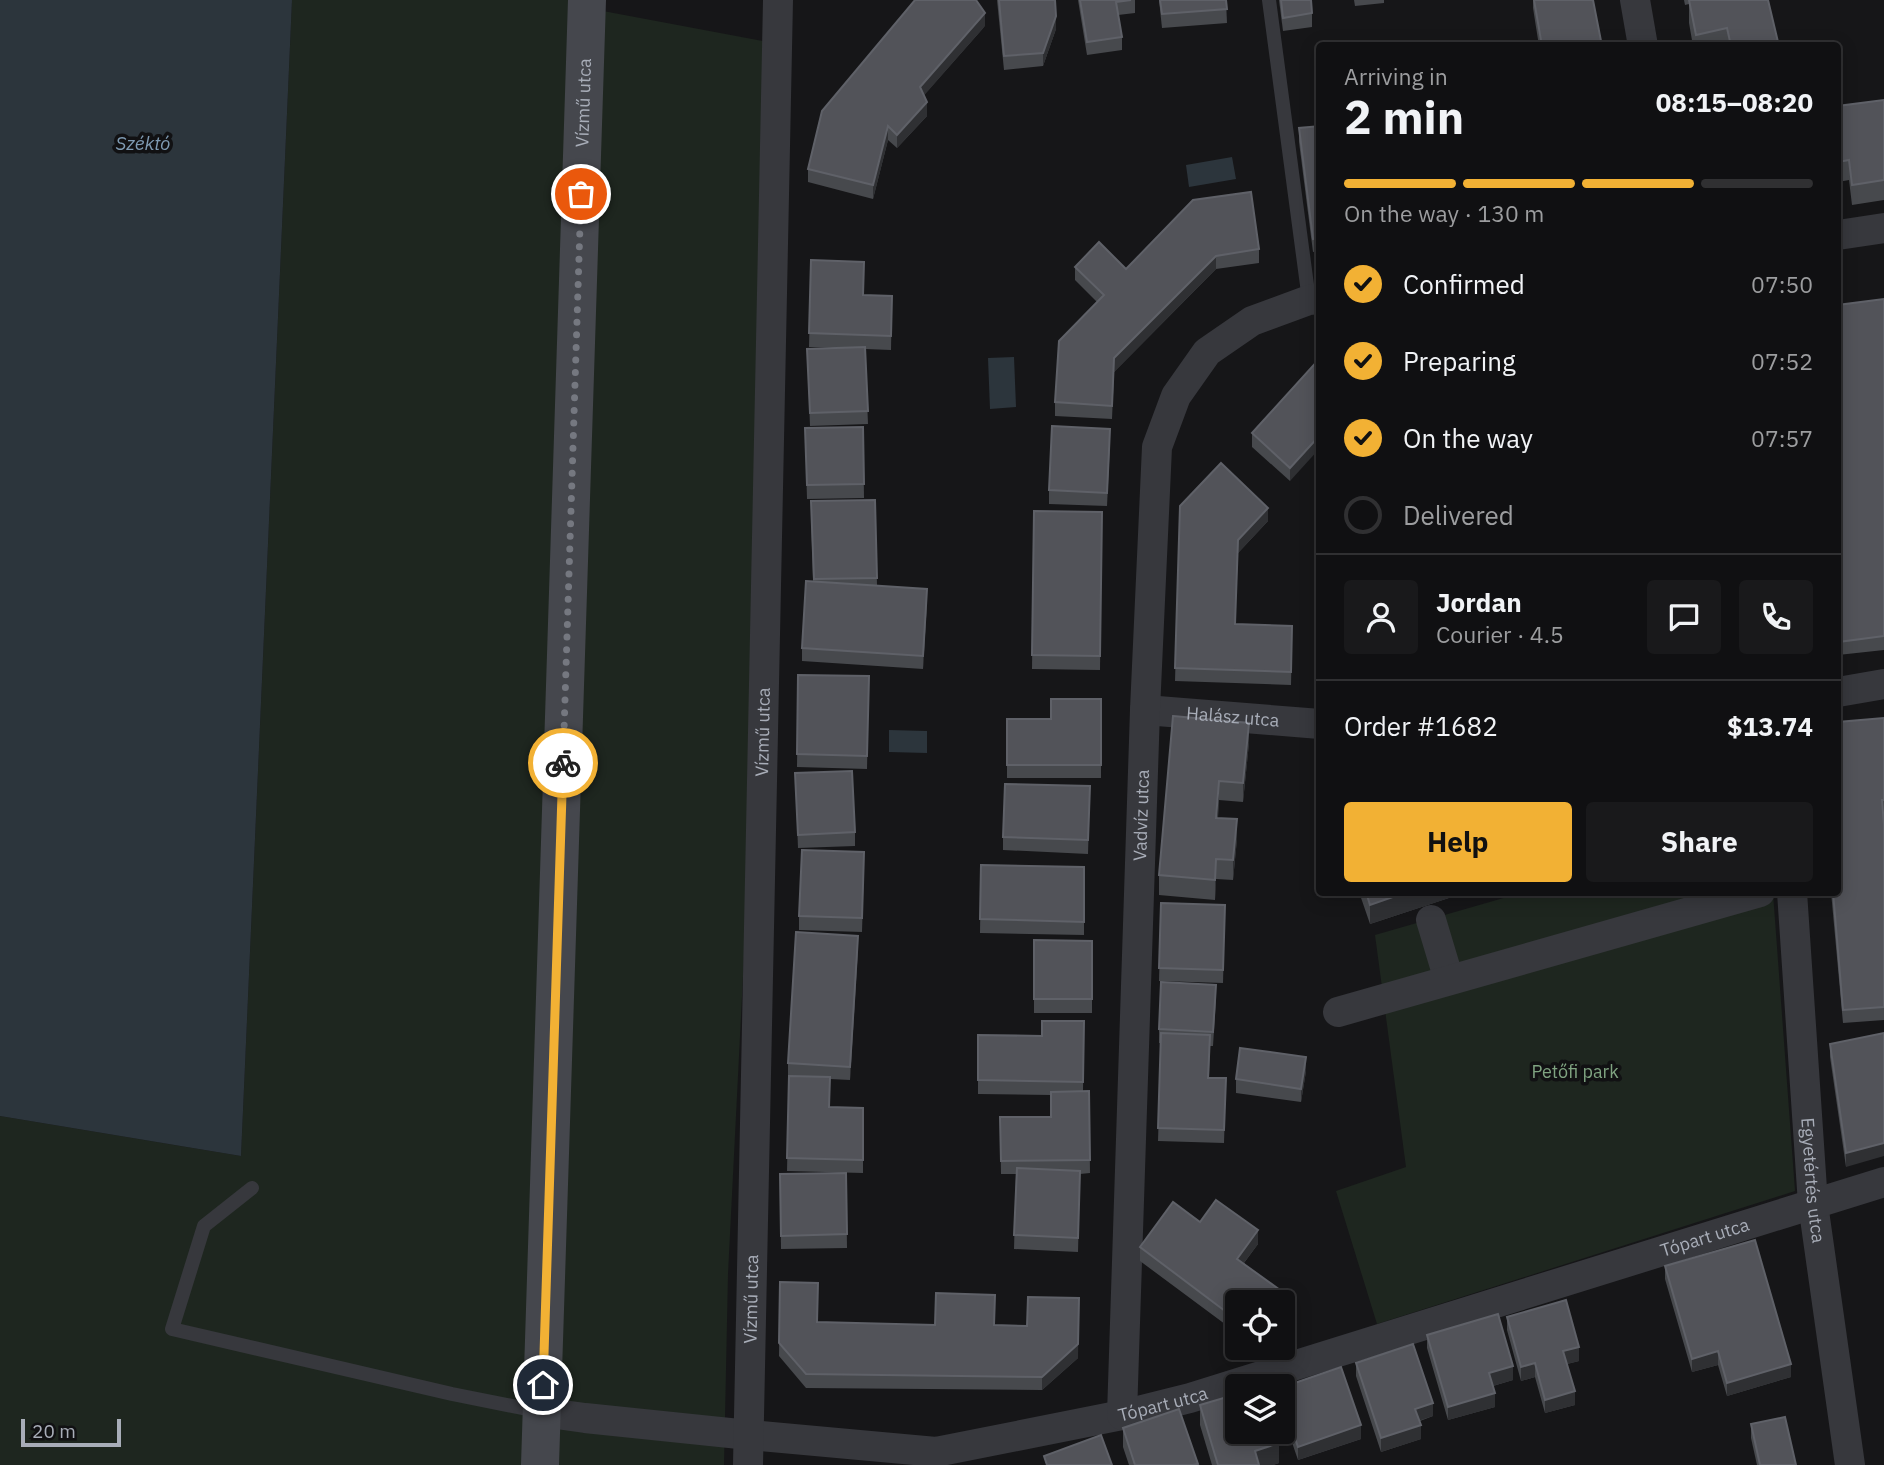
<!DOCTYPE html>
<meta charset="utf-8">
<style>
body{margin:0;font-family:"IBM Plex Sans",sans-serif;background:#19191b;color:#f1f3f6;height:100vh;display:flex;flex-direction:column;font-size:26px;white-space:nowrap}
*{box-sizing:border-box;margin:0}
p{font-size:23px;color:#9c9d9f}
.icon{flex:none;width:38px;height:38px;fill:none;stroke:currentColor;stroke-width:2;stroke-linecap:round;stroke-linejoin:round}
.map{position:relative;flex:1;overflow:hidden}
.side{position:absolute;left:1316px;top:42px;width:525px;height:854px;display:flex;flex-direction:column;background:#101012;border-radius:7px;box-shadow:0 4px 18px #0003,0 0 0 2px #303032}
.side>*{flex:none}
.fabs{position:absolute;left:1225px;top:1290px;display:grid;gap:14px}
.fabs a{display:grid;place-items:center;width:70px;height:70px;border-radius:7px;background:#101012;box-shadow:0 4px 18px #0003,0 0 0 2px #303032;font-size:35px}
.scale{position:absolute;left:21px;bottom:18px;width:100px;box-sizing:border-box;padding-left:7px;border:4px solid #a8adb8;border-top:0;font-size:19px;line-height:24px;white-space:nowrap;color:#a8adb8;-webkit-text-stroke:5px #111113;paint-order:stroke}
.pin{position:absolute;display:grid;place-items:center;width:60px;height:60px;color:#fff;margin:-30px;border:4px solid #fff;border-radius:50%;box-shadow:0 2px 7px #0007}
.courier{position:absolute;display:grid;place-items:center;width:70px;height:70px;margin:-35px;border:5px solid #f2b134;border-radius:50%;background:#fff;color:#222;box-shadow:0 2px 9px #0007}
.headline em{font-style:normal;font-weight:800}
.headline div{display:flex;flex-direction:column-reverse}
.headline{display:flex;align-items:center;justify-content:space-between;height:119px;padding:0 28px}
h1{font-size:46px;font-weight:800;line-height:52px}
.bar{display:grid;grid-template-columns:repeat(4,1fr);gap:10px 7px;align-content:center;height:84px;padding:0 28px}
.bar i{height:9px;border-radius:5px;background:#303032}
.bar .active{background:#f2b134}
.bar p{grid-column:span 4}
.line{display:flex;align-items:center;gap:18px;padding:0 28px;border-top:2px solid #303032}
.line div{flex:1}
.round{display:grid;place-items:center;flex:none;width:74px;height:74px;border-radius:7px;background:#19191b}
ol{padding:0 28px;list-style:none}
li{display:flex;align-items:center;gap:21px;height:77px}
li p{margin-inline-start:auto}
li .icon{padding:7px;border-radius:50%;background:#f2b134;color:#111;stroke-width:4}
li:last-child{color:#9c9d9f}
li i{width:38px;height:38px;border:4px solid #303032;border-radius:50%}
.action{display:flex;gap:14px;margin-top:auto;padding:14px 28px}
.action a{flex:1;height:80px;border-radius:7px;background:#f2b134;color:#111;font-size:28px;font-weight:800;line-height:80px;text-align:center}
.action a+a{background:#19191b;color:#f1f3f6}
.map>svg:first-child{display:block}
.green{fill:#1e261f}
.water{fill:#2c353c}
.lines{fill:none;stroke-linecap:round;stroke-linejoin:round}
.lane{stroke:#37383d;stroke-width:14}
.street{stroke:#37383d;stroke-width:30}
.secondary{stroke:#45474d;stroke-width:38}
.wall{fill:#47494d}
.shaded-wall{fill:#2f3033}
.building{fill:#525359;stroke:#5f6168;stroke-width:2}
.done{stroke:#757880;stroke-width:7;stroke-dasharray:0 12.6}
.route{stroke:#f2b134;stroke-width:9}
.labels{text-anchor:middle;stroke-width:7;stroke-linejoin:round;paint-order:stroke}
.street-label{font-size:18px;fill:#a8adb8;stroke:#111113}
.park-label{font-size:18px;fill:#7fa381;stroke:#111113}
.water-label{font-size:19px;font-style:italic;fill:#7f9bb3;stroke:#111113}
</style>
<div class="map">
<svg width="1884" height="1465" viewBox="0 0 1884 1465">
<rect width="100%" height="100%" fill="#161618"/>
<g class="green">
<polygon points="292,0 570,0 571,5 790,46 728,1274 724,1465 0,1465 0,1116 241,1156"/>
<polygon points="1521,893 1773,893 1795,1191 1377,1324 1336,1191 1406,1167 1375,935"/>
</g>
<g class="water">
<polygon points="0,0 292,0 241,1156 0,1116"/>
<polygon points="1232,157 1236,179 1189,187 1186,165"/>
<polygon points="1014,357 1016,407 990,409 988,358"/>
<polygon points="889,730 927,731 927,753 889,752"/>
</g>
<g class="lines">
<g class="lane">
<polyline points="1269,0 1309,300"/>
<polyline points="252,1188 204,1226 172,1329 452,1394 542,1412"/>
</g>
<g class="street">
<polyline points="1635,0 1643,46"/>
<polyline points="1838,235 1884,228"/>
<polyline points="1838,692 1884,684"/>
<path id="s1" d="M 1145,710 L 1320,724"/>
<path id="s2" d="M 1792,892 L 1813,1204 L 1850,1465"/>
<polyline points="1431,920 1449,980"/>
<polyline points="1338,1012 1760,892"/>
<path id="s3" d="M 542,1412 L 585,1418 L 749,1435 L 936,1452 L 1122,1415 L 1190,1398 L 1884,1182"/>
<path id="s4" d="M 1122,1415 L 1145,710 L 1157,447 L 1176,396 L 1207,352 L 1252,321 L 1309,300 L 1320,299"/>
<path id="s5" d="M 748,1465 L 778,0"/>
</g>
<path class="secondary" id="s6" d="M 540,1465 L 587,0"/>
</g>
<g class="wall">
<polygon points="997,0 1055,0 1056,29 1043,66 1004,70"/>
<polygon points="1078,0 1135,0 1135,13 1118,15 1122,37 1122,50 1087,55"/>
<polygon points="1159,0 1226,0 1227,23 1162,28"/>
<polygon points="1279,0 1311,0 1312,13 1312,27 1283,31"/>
<polygon points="1354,0 1384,0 1384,3 1355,6"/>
<polygon points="1533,0 1593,0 1602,46 1539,46 1533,8"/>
<polygon points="1684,0 1768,0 1779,46 1693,46 1689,23 1689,4 1685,5"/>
<polygon points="985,26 924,95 927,116 897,148 888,140 873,199 808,182 808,169"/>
<polygon points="1884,100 1884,200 1852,205 1849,180 1838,182 1838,106"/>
<polygon points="1320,126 1320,251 1313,252 1299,142 1299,128"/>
<polygon points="1259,249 1259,263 1216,269 1114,372 1112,419 1055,416 1055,402 1097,302 1075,280 1075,267 1126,269"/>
<polygon points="811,260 864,295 892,296 891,350 865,349 868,424 810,426 807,349 842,348 809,347"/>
<polygon points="1884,299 1884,650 1838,655 1838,305"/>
<polygon points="1320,358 1290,481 1252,447 1252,433"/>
<polygon points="863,427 864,498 807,499 805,428"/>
<polygon points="1110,443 1107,506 1049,504 1049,490"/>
<polygon points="875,500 877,585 927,602 923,669 802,661 802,648 813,581 811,515"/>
<polygon points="1180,506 1268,521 1238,553 1235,624 1292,640 1291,685 1175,681"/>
<polygon points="1034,511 1102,512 1100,670 1032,669"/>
<polygon points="798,675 869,676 867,769 797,767"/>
<polygon points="1101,699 1101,778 1007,778 1007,719 1051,719"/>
<polygon points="1173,716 1249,743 1243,802 1219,800 1218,818 1237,839 1233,880 1216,879 1215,900 1159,895 1159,875"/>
<polygon points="1884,718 1884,813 1883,813 1884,825 1884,1020 1843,1023 1831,892 1838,892"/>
<polygon points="795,773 855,832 855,846 798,848"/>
<polygon points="1090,786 1088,854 1003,850 1003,837"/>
<polygon points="864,865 862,932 799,930 799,916"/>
<polygon points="981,865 1084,867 1084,935 980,933"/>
<polygon points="1359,892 1467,892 1370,924"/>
<polygon points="1161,903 1225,905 1223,983 1159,981"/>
<polygon points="1034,940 1092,941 1092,1013 1034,1013"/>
<polygon points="858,949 850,1080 830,1079 829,1107 863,1108 863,1173 787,1171 789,1076 794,1076 788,1076 788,1063"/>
<polygon points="1216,999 1213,1046 1210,1046 1209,1078 1226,1078 1224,1143 1158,1141 1161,1043 1159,1043 1159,1029"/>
<polygon points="1084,1021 1083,1091 1089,1091 1090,1173 1080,1174 1078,1252 1014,1249 1016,1174 1001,1174 1000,1117 1051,1117 1051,1095 978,1094 978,1035 1042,1036"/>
<polygon points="1884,1033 1846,1167 1830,1057 1830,1044"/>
<polygon points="1306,1071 1301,1102 1236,1093 1236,1079"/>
<polygon points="846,1173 847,1248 781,1249 780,1174"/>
<polygon points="1200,1222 1258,1244 1244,1263 1280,1302 1237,1302 1237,1333 1140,1261 1140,1247"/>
<polygon points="1665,1266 1791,1377 1727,1396 1718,1365 1692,1372 1665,1279"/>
<polygon points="780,1282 818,1322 935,1325 995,1325 1078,1358 1042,1390 806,1388 779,1356"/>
<polygon points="1507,1317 1579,1361 1567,1364 1575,1405 1545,1413 1535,1377 1521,1381 1507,1330"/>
<polygon points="1427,1335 1513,1380 1493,1386 1495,1407 1448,1420 1427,1348"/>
<polygon points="1356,1363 1433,1416 1420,1421 1421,1439 1381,1452 1356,1376"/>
<polygon points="1283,1387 1361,1439 1298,1460 1283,1416"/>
<polygon points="1200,1405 1279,1463 1273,1465 1212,1465 1200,1425"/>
<polygon points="1751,1424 1796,1465 1757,1465 1751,1438"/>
<polygon points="1123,1428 1198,1465 1129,1465 1123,1447"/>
</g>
<g class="shaded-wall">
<polygon points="985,13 985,26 920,100 920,87"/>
<polygon points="1056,16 1056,29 1043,66 1043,53"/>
<polygon points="927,102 927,116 897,148 897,135"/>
<polygon points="888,126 888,140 873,199 873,185"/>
<polygon points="1216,256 1216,269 1114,372 1112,419 1114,358"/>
<polygon points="1320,435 1320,448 1290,481 1290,468"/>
<polygon points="1268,508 1268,521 1238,553 1238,540"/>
<polygon points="927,589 927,602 923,669 923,656"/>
<polygon points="1249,723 1249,743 1243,802 1243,783"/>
<polygon points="1219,781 1219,800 1216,837 1216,818"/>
<polygon points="1237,819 1237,839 1233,880 1233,860"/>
<polygon points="1216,859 1216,879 1215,900 1215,880"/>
<polygon points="1407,892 1467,892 1370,924 1370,905"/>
<polygon points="858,936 858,949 850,1080 850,1067"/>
<polygon points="1306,1057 1306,1071 1301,1102 1301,1089"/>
<polygon points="1884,1143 1884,1156 1846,1167 1846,1153"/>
<polygon points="1258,1230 1258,1244 1237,1272 1237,1259"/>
<polygon points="1280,1290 1280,1302 1272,1302"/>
<polygon points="1079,1298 1078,1358 1042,1390 1042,1377"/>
<polygon points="1579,1347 1579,1361 1563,1365 1563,1351"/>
<polygon points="1718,1351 1718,1365 1692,1372 1692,1359"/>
<polygon points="1535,1363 1535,1377 1521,1381 1521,1367"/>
<polygon points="1791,1364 1791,1377 1727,1396 1727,1383"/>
<polygon points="1513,1366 1513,1380 1489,1387 1489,1373"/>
<polygon points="1575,1391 1575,1405 1545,1413 1545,1400"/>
<polygon points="1495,1393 1495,1407 1448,1420 1448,1407"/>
<polygon points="1433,1403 1433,1416 1415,1422 1415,1409"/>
<polygon points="1361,1425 1361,1439 1298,1460 1298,1447"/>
<polygon points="1421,1425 1421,1439 1381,1452 1381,1438"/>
<polygon points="1279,1443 1279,1463 1273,1465 1255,1465 1255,1451"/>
</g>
<g class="building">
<polygon points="915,0 976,0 985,13 920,87 927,102 897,135 888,126 873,185 808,169 822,111"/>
<polygon points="999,0 1055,0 1056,16 1043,53 1004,56"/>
<polygon points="1080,0 1131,0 1116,2 1122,37 1087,42"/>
<polygon points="1160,0 1226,0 1227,9 1162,14"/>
<polygon points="1281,0 1311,0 1312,13 1283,18"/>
<polygon points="1534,0 1593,0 1602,46 1542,46"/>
<polygon points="1689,0 1768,0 1779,46 1731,46 1727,28 1696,35"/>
<polygon points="1884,100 1884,180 1852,185 1849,160 1838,162 1838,106"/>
<polygon points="1320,126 1320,238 1313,239 1299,128"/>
<polygon points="1251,192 1259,249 1216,256 1114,358 1112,406 1055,402 1059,341 1104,295 1075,267 1099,242 1126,269 1193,200"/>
<polygon points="811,260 864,262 863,295 892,296 891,336 809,333"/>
<polygon points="1884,299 1884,636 1838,642 1838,305"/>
<polygon points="865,347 868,411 810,413 807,349"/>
<polygon points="1320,358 1320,435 1290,468 1252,433"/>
<polygon points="1052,426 1110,429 1107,493 1049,490"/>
<polygon points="863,427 864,484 807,485 805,428"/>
<polygon points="1221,463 1268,508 1238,540 1235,624 1292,626 1291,672 1175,668 1180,506"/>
<polygon points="875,500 877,578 814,579 811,501"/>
<polygon points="1034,511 1102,512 1100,656 1032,655"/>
<polygon points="806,581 927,589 923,656 802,648"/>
<polygon points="798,675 869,676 867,756 797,754"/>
<polygon points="1051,699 1101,699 1101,765 1007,765 1007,719 1051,719"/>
<polygon points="1173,716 1249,723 1243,783 1219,781 1216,818 1237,819 1233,860 1216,859 1215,880 1159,875"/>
<polygon points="1884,718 1884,800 1882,800 1884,825 1884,1007 1843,1010 1833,892 1838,892 1838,722"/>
<polygon points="852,771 855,832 798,835 795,773"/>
<polygon points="1005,784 1090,786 1088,840 1003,837"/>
<polygon points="802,850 864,852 862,918 799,916"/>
<polygon points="981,865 1084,867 1084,922 980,919"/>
<polygon points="1366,892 1407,892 1370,905"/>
<polygon points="1161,903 1225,905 1223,970 1159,968"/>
<polygon points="796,932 858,936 850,1067 788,1063"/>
<polygon points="1034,940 1092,941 1092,999 1034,999"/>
<polygon points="1161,982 1216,985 1213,1032 1159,1029"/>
<polygon points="1042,1021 1084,1021 1083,1082 978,1080 978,1035 1042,1036"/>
<polygon points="1161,1033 1210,1035 1208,1078 1226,1078 1224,1130 1158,1128"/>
<polygon points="1884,1033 1884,1143 1846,1153 1830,1044"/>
<polygon points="1240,1048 1306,1057 1301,1089 1236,1079"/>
<polygon points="789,1076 830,1077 829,1107 863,1108 863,1160 787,1158"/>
<polygon points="1089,1091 1090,1160 1001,1161 1000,1117 1051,1117 1051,1092"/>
<polygon points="1017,1168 1080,1171 1078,1238 1014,1235"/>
<polygon points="846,1173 847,1234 781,1236 780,1174"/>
<polygon points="1216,1200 1258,1230 1237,1259 1280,1290 1272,1302 1237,1302 1237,1320 1140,1247 1173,1202 1200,1222"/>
<polygon points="1755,1240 1791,1364 1727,1383 1718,1351 1692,1359 1665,1266"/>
<polygon points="780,1282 818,1283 817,1322 935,1325 936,1293 995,1295 994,1325 1027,1326 1028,1297 1079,1298 1078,1344 1042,1377 806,1374 779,1343"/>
<polygon points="1566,1300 1579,1347 1563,1351 1575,1391 1545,1400 1535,1363 1521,1367 1507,1317"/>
<polygon points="1498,1314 1513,1366 1489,1373 1495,1393 1448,1407 1427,1335"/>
<polygon points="1413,1344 1433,1403 1415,1409 1421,1425 1381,1438 1356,1363"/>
<polygon points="1341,1367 1361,1425 1298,1447 1283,1402 1283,1387"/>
<polygon points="1237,1394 1237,1432 1275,1432 1279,1443 1255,1451 1259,1465 1218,1465 1200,1405"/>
<polygon points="1179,1409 1198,1464 1193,1465 1135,1465 1123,1428"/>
<polygon points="1785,1417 1796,1465 1760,1465 1751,1424"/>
<polygon points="1101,1435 1112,1465 1047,1465 1044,1456"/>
</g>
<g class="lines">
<polyline class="done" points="563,763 581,194"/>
<polyline class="route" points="543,1385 563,763"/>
</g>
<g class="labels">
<g class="street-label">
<text dy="6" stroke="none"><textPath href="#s6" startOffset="1363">Vízmű utca</textPath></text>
<text dy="6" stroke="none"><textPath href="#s1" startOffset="88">Halász utca</textPath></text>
<text dy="6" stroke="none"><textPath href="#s5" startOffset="733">Vízmű utca</textPath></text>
<text dy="6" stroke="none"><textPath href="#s4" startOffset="600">Vadvíz utca</textPath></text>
<text dy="6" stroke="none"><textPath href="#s2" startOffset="289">Egyetértés utca</textPath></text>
<text dy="6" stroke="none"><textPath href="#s3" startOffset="1195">Tópart utca</textPath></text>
<text dy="6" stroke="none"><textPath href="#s5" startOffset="166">Vízmű utca</textPath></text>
<text dy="6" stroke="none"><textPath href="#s3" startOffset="628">Tópart utca</textPath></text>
</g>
<g class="park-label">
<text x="1575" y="1078">Petőfi park</text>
</g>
<g class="water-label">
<text x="143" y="150">Széktó</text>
</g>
</g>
</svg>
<div class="fabs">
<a><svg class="icon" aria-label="locate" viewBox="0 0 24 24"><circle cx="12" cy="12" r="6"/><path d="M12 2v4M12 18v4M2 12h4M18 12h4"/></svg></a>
<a><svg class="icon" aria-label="layers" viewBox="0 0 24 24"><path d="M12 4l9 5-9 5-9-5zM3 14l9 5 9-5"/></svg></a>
</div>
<div class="scale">20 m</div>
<div class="pin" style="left:581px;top:194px;background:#ea580c"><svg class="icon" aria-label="bag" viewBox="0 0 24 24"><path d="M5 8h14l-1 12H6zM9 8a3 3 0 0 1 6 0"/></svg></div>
<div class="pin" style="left:543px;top:1385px;background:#1f2937"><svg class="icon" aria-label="home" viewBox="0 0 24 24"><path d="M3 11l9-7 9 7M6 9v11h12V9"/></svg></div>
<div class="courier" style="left:563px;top:763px"><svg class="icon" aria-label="bike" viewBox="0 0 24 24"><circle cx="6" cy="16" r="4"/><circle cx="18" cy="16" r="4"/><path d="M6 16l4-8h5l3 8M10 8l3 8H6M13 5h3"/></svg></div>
<section class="side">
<div class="headline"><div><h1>2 min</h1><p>Arriving in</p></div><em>08:15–08:20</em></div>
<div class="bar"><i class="active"></i><i class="active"></i><i class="active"></i><i></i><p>On the way · 130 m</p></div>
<ol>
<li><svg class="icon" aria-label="check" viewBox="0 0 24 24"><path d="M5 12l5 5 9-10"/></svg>Confirmed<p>07:50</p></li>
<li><svg class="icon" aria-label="check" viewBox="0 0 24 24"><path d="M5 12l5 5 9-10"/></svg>Preparing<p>07:52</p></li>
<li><svg class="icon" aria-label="check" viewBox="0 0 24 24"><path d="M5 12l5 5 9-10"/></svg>On the way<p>07:57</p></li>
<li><i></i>Delivered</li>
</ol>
<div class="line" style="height:126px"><a class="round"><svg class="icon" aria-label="person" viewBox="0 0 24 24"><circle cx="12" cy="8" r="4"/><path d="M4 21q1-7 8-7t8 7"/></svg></a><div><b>Jordan</b><p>Courier · 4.5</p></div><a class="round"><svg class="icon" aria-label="chat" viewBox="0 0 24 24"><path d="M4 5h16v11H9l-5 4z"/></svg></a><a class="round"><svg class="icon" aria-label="phone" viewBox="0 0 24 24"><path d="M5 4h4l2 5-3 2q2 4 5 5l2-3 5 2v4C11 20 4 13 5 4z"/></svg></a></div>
<div class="line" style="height:91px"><div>Order #1682</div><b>$13.74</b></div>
<div class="action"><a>Help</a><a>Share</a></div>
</section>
</div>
